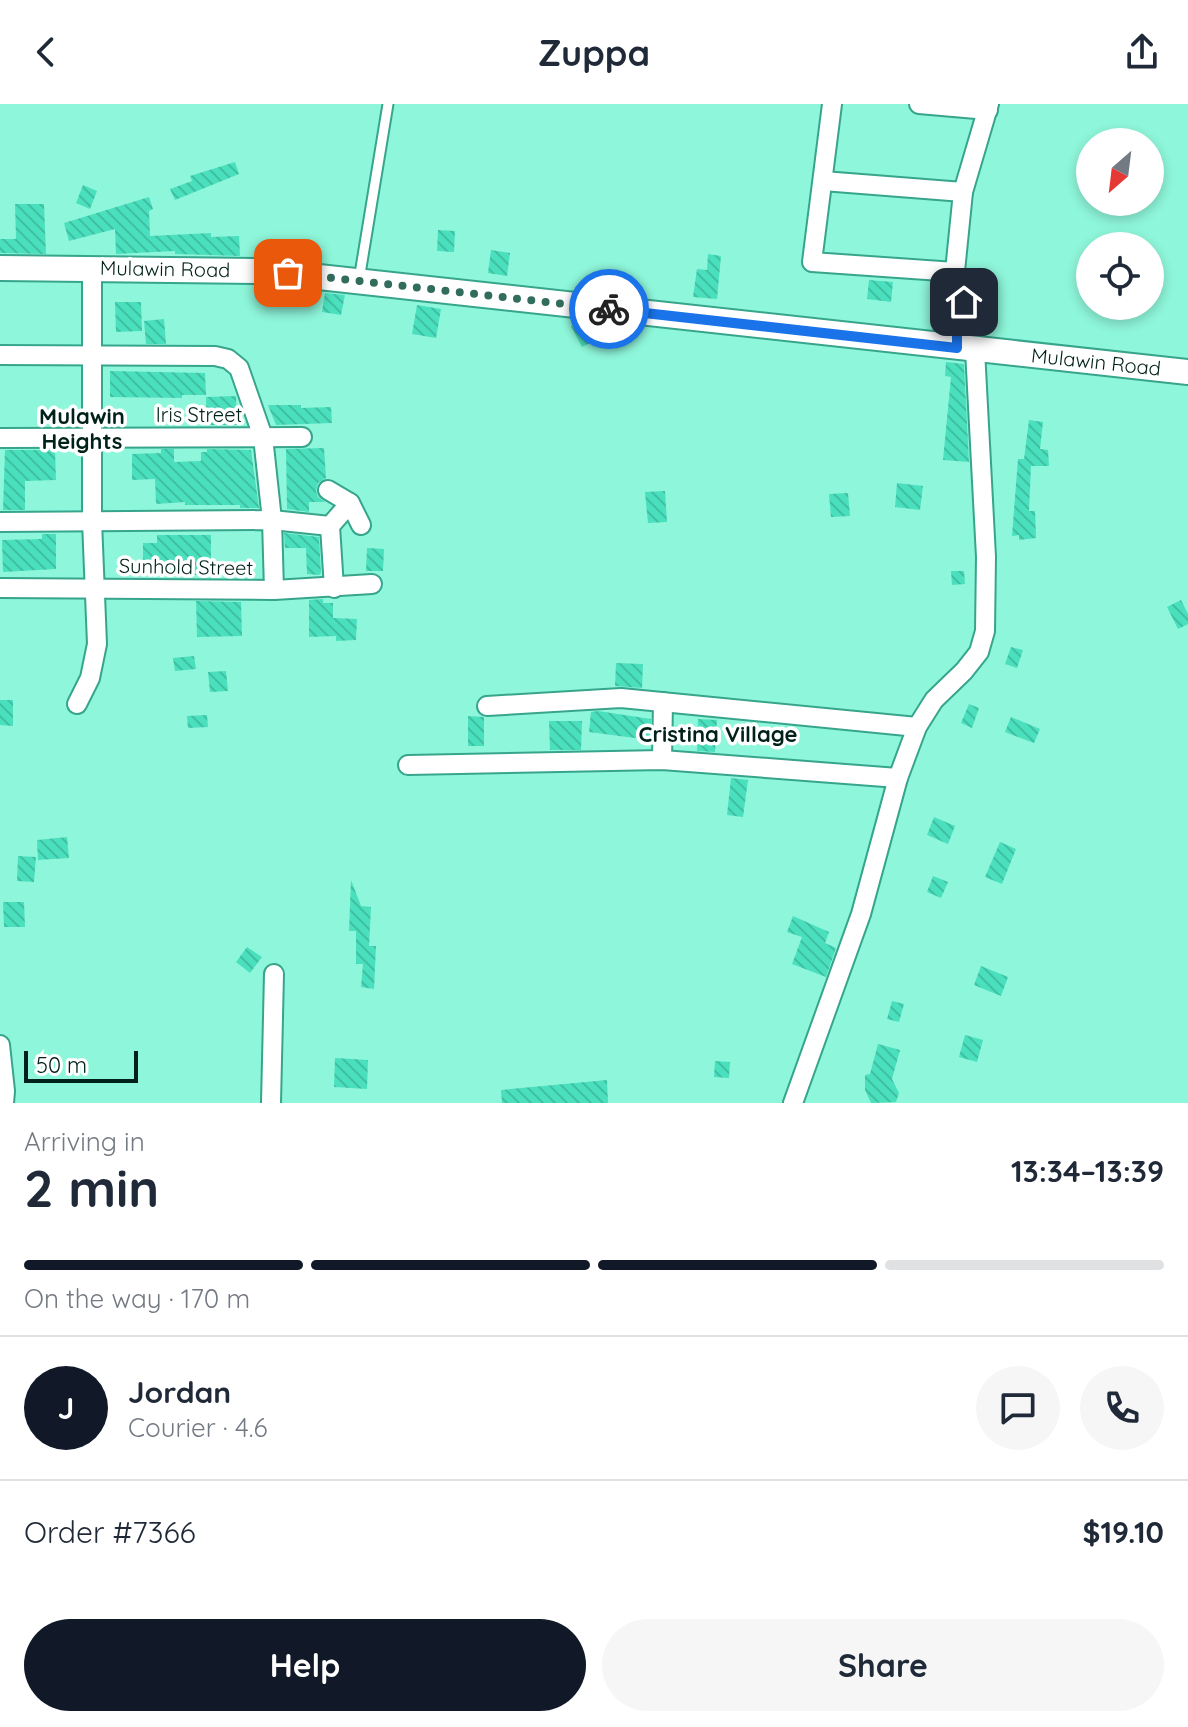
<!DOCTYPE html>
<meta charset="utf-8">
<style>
body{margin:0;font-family:Quicksand,sans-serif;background:#f6f6f7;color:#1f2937;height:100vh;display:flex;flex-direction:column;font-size:30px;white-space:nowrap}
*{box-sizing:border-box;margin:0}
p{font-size:26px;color:#747a83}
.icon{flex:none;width:44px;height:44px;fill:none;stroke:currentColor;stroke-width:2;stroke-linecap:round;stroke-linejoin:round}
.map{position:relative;height:999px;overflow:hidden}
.sheet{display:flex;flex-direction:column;background:#fff;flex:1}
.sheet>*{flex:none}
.needle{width:52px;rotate:208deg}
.tools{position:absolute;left:1076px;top:24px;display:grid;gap:16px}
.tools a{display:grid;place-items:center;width:88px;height:88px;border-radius:50%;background:#fff;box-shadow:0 4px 12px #0003;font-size:40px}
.scale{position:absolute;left:24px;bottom:20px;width:114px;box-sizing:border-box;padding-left:8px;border:4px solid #002119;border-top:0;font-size:22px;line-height:28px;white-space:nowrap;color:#002119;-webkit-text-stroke:6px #fff;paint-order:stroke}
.pin{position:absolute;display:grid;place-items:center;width:68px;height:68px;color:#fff;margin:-34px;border-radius:16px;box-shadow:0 4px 12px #0006}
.courier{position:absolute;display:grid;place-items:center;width:80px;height:80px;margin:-40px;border:6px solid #1a73e8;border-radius:50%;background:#fff;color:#222;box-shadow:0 2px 10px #0007}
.summary em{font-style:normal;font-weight:700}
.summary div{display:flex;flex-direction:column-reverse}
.summary{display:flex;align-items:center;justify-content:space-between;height:136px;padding:0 24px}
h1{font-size:52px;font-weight:700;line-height:60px}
.bar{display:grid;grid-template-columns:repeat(4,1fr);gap:12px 8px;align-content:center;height:96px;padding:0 24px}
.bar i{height:10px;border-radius:6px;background:#e0e1e3}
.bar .active{background:#111827}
.bar p{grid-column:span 4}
.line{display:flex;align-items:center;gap:20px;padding:0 24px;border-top:2px solid #e0e1e3}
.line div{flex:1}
.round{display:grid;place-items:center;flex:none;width:84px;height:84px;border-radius:42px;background:#f6f6f7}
.cta{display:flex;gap:16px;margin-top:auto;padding:16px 24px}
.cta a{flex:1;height:92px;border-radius:48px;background:#111827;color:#fff;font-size:32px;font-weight:700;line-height:92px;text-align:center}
.cta a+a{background:#f6f6f7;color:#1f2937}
header{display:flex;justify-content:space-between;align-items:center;height:104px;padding:0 24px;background:#fff;font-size:36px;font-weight:700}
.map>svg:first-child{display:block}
.building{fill:url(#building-back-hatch)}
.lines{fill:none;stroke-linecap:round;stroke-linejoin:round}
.lane-casing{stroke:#37a58c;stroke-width:13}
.street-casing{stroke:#37a58c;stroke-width:22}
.secondary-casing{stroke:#37a58c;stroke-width:28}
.lane{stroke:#fff;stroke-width:9}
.street{stroke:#fff;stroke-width:18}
.secondary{stroke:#fff;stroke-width:24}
.done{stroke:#326c5d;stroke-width:8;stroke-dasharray:0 14.4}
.route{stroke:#1a73e8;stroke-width:10}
.labels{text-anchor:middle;stroke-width:7;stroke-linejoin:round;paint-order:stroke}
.street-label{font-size:20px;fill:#002119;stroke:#fff}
.neighbourhood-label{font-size:22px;font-weight:bold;fill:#002119;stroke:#fff}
</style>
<header><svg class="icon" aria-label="back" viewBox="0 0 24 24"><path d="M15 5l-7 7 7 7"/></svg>Zuppa<svg class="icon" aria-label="share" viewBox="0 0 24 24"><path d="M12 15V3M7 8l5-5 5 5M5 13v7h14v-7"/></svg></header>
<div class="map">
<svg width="1188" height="999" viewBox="0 0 1188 999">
<defs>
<pattern id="building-back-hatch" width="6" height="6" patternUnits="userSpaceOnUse" patternTransform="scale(2)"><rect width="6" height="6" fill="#4ae0be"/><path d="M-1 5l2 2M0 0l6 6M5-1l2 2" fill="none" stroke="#3fc0a3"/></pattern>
</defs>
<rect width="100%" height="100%" fill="#8ef6da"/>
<g class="building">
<polygon points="235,58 239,70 175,96 170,85 192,77 190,72"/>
<polygon points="83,81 97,87 90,105 76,99"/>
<polygon points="149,93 153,105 149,107 150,132 211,129 211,133 239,132 240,152 175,150 175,147 116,150 115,125 69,137 64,119"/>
<polygon points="15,100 44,100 46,150 0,149 0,135 16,135"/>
<polygon points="438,126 455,127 454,148 437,147"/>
<polygon points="491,146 510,149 507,172 488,169"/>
<polygon points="708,150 721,152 717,195 693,193 697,165 707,166"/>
<polygon points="869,176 893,178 891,198 867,195"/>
<polygon points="325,189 345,191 341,211 322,208"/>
<polygon points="115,198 141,198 142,227 116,228"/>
<polygon points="417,201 441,205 436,234 412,230"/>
<polygon points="164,215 166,240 146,240 144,217"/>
<polygon points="581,217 584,217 594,237 582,243 571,222"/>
<polygon points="946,258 964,260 969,358 943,356 951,273 945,272"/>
<polygon points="110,267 205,269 206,291 182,291 182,294 110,293"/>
<polygon points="236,292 237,321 207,321 206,293"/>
<polygon points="268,301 301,301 301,304 331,303 332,319 276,321"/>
<polygon points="1029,316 1043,318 1040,345 1048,346 1049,362 1031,362 1029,407 1035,407 1036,434 1019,436 1019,431 1012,432 1018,355 1024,355"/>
<polygon points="324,344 326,374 318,379 316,387 318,393 325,398 309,398 309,408 287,405 286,345"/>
<polygon points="161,345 174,345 174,358 201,357 201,348 207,348 207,345 251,346 259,404 240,404 240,401 185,401 185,398 156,400 155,375 132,376 132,350 161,349"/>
<polygon points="5,346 55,346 56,376 25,377 25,406 3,406"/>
<polygon points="897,379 923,382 920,406 895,403"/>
<polygon points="665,387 667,418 648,419 645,388"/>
<polygon points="848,389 850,412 831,413 829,390"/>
<polygon points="284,429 319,433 321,469 319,471 307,470 306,444 285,444"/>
<polygon points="42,430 56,430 56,465 3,468 2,436 42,435"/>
<polygon points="157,431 211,431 211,471 157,471 157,460 143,460 143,439 157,439"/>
<polygon points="367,444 384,445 383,467 366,467"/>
<polygon points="951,467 964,467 965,480 952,481"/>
<polygon points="323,495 323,499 333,499 333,514 357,515 356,536 336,537 336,532 309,533 309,496"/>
<polygon points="1181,496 1188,510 1188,520 1178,525 1167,503"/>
<polygon points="196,497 241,498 242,532 197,533"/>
<polygon points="1011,543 1023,546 1017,564 1005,560"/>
<polygon points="194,552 196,565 175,567 173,554"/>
<polygon points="616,559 643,560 642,584 615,582"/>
<polygon points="226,567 228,587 210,588 208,568"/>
<polygon points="0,596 13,596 13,622 0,621"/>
<polygon points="969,600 979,604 972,624 961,619"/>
<polygon points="598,607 651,615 650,636 589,628 591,608"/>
<polygon points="207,611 208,623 188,624 187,612"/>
<polygon points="468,612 484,613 484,642 468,642"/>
<polygon points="1011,613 1040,625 1034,639 1005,628"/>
<polygon points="698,615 717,616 715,648 697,647"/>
<polygon points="549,617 582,617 581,646 550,646"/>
<polygon points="731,674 748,676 743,713 727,711"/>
<polygon points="934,713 955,722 948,740 927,731"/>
<polygon points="67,733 69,754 38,756 37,736"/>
<polygon points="1000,738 1016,745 1002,780 985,773"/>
<polygon points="18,752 36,753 34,778 17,777"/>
<polygon points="933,772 948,778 941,794 927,788"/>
<polygon points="351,776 361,802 371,803 369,842 376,842 374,885 361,883 363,860 356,860 356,827 349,827"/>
<polygon points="3,798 24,798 25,823 4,823"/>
<polygon points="793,812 829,828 825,839 836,844 826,873 792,860 802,833 787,828"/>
<polygon points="247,843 262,853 250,869 236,858"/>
<polygon points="981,862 1008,873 1001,892 974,881"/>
<polygon points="892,897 904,900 899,918 887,915"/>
<polygon points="965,931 983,936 977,958 959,953"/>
<polygon points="878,940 900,946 892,975 899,989 896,998 871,999 865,986 865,971 870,970"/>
<polygon points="335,954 368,956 367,985 334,983"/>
<polygon points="715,957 730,958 729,974 714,973"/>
<polygon points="607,976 608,999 502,999 501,986"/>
</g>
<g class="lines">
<g class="lane-casing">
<polyline id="lane" points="359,176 388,0"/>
</g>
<g class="street-casing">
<g id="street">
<polyline points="832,0 812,158 955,168"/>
<polyline points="919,0 988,6"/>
<polyline points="823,77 963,88"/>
<path d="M 954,177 C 974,204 957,201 957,225"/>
<polyline points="957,217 948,205 948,190 954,177 963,88 989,0"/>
<polyline points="0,251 215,252 228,255 239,264 263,333 272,416 274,486"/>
<polyline points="0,334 302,333"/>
<polyline points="328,386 350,399 361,421"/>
<polyline points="0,418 272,416 330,422"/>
<polyline points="0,484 274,486 372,480"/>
<polyline points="334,484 330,422 350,399"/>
<polyline points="77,600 90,574 97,540 92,417 92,163"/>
<polyline points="487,602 621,594 917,623"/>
<polyline points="662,656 663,598"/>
<polyline points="408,661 662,656 898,674"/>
<polyline points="0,941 5,987 4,999"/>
<polyline points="271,999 274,870"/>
<polyline points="793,999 861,810 898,674 917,623 934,596 964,567 979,548 985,527 986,453 975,246"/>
</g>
</g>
<g class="secondary-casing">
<polyline id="secondary" points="0,164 264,167 1188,268"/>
</g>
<use href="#lane" class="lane"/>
<use href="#street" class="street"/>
<use href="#secondary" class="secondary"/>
</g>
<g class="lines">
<polyline class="done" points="288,169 609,205"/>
<polyline class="route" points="609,205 957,244 957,217 963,206 964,198"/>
</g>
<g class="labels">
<g class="street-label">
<text transform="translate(165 165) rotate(1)" y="7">Mulawin Road</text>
<text transform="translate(1096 258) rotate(6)" y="7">Mulawin Road</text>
<text x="199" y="318">Iris Street</text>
<text transform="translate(186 463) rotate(1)" y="7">Sunhold Street</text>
</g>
<g class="neighbourhood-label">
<text x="82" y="320">Mulawin<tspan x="82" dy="25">Heights</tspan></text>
<text x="718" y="638">Cristina Village</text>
</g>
</g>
</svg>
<div class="tools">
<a><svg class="needle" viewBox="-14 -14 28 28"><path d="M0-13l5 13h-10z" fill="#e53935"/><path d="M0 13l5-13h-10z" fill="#747a83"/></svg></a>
<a><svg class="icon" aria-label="locate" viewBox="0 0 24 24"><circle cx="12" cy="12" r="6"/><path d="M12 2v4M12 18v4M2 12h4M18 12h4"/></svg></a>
</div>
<div class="scale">50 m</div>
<div class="pin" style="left:288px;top:169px;background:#ea580c"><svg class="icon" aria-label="bag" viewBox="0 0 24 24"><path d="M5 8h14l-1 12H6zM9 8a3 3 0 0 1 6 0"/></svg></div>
<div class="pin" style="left:964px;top:198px;background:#1f2937"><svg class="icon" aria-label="home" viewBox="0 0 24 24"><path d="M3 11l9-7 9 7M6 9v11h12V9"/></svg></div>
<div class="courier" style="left:609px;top:205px"><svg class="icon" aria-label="bike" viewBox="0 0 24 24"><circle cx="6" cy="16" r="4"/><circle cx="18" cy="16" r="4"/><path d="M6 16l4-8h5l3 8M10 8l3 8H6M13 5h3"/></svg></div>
</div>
<section class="sheet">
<div class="summary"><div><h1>2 min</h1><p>Arriving in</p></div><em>13:34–13:39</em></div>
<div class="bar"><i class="active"></i><i class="active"></i><i class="active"></i><i></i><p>On the way · 170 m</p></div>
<div class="line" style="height:144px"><b class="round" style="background:#111827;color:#fff">J</b><div><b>Jordan</b><p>Courier · 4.6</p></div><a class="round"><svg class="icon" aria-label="chat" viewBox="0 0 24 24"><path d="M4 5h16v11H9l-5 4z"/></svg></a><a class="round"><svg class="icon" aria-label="phone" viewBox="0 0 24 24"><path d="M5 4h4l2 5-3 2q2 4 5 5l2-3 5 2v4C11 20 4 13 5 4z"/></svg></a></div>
<div class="line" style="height:104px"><div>Order #7366</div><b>$19.10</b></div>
<div class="cta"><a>Help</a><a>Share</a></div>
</section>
